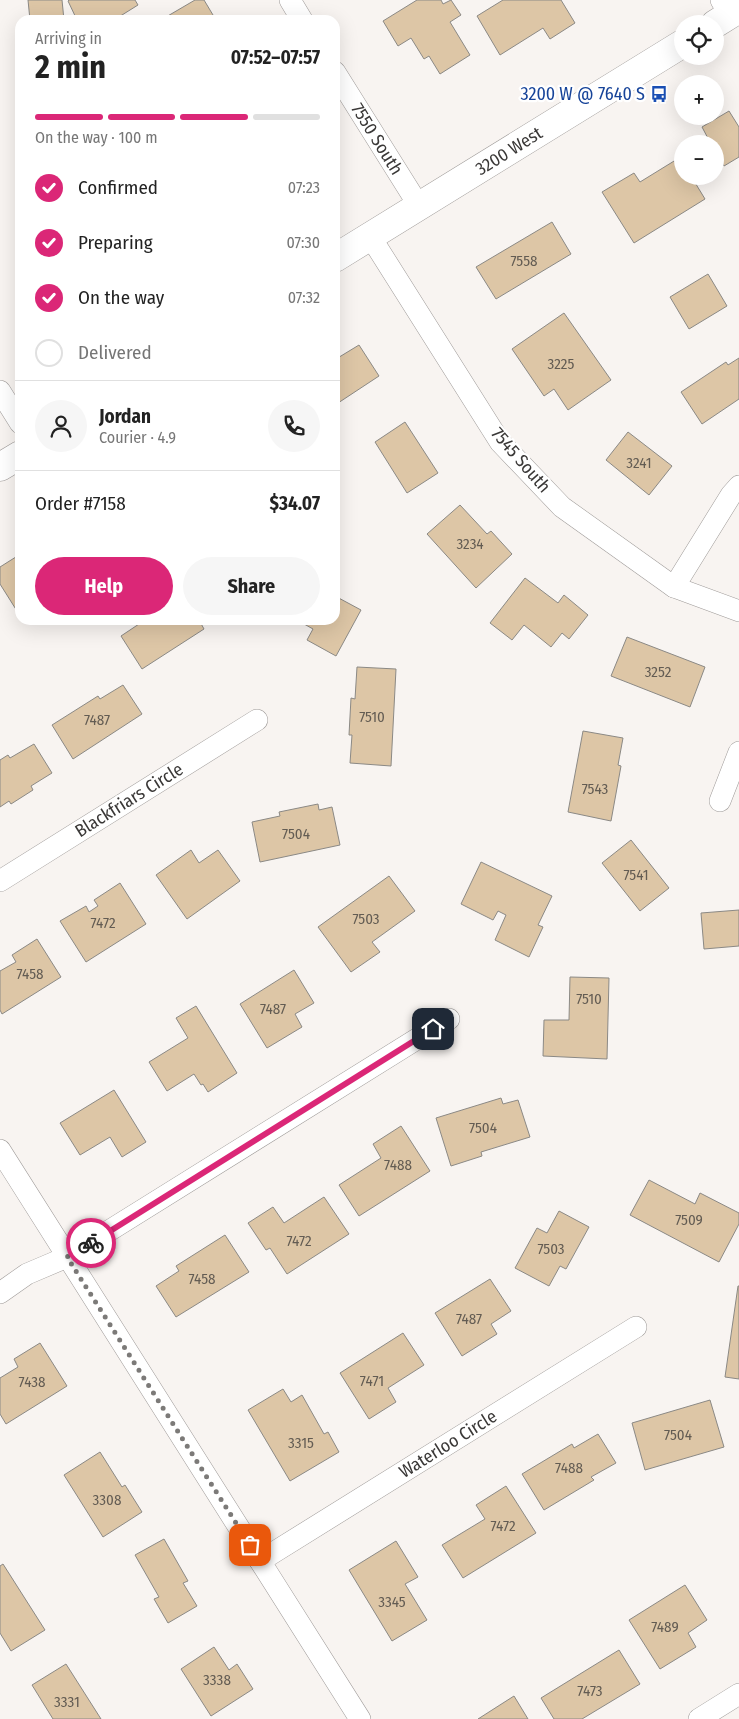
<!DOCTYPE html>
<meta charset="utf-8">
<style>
body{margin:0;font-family:"Fira Sans Condensed",sans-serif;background:#f6f6f6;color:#222;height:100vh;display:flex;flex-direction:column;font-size:19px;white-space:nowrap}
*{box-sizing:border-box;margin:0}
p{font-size:16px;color:#767676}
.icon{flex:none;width:28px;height:28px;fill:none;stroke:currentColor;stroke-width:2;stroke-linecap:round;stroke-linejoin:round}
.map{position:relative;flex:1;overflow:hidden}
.side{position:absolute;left:15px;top:15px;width:325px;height:610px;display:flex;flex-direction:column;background:#fff;border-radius:15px;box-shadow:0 5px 20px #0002}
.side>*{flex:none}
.fabs{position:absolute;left:674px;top:15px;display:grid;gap:10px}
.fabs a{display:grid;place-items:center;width:50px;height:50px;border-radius:50%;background:#fff;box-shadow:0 5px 20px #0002;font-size:25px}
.pin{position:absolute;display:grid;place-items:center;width:42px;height:42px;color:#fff;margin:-21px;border-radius:10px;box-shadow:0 2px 8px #0006}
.courier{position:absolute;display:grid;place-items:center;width:50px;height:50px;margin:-25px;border:4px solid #db2777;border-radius:50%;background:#fff;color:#222;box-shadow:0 1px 6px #0007}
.summary em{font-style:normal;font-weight:700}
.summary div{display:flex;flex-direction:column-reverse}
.summary{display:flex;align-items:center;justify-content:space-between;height:85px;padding:0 20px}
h1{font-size:32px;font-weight:700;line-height:38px}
.bar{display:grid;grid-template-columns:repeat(4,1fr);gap:8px 5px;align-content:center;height:60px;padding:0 20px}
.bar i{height:6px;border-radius:4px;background:#e0e0e0}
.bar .selected{background:#db2777}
.bar p{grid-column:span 4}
.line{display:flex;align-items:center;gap:12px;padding:0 20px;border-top:1px solid #e0e0e0}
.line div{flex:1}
.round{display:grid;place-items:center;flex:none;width:52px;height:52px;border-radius:26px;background:#f6f6f6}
ol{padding:0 20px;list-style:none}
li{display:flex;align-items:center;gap:15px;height:55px}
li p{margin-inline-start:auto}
li .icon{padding:5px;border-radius:50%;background:#db2777;color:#fff;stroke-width:4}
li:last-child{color:#767676}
li i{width:28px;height:28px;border:2px solid #e0e0e0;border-radius:50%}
.button{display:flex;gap:10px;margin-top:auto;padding:10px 20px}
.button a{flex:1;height:58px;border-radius:30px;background:#db2777;color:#fff;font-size:20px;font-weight:700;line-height:58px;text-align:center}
.button a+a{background:#f6f6f6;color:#222}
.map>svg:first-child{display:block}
.building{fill:#ddc6a6;stroke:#8b8985}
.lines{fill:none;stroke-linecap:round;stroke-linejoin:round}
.minor-casing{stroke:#9f9b99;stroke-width:22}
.tertiary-casing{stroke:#9f9b99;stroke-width:29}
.minor{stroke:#fff;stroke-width:21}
.tertiary{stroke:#fff;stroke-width:28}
.done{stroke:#7c7a78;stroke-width:5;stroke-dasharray:0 9}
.route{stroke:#db2777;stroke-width:6}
.labels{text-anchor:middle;stroke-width:4.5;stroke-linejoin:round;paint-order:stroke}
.number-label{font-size:15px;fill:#635c53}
.transit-label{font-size:18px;fill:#164399;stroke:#fff;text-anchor:end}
.street-label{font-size:18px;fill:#3a3837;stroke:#fff}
</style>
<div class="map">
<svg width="739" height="1719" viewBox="0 0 739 1719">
<rect width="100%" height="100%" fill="#f8f4f1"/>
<g class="building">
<polygon points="28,0 62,0 64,20 30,20"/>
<polygon points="69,0 135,0 138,5 114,20 77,20 68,1"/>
<polygon points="195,0 204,0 216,20 168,20 166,17"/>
<polygon points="417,0 441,0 443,4 451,0 461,15 450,22 470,55 440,74 429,56 424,59 411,38 398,46 383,21"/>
<polygon points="503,0 561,0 575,23 550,39 543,28 500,55 477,16"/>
<polygon points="729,111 739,127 739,157 724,166 715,150 715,144 711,144 702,127"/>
<polygon points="679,158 682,163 682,176 691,176 705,199 634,243 602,192 634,173 640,182"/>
<polygon points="552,222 571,254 496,299 476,267"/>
<polygon points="708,274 727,306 689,329 670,297"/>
<polygon points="564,313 611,380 568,410 554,389 544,396 512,349"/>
<polygon points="359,345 379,376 335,405 335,357 336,359"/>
<polygon points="739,358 739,399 702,424 681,392 726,362 728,365"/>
<polygon points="405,422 438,473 407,493 375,442"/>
<polygon points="628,432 672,466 649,495 606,460"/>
<polygon points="460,505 487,534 491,531 512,554 476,588 427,534"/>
<polygon points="19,555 20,608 17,611 0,584 0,567"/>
<polygon points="525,578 558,603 564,595 588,615 569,639 562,633 551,647 524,625 512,640 490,623"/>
<polygon points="335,596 361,610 336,656 307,640 313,629 297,620 335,620"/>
<polygon points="145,620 199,620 204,629 142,669 121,636"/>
<polygon points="627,637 705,667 690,707 611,676"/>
<polygon points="357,667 396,669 391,766 350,763 352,735 349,735 351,698 355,699"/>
<polygon points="123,685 142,714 73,759 52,725 98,696 100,699"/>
<polygon points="583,731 623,738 618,765 621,766 611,821 568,812"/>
<polygon points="34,744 52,773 31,786 33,790 11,804 9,801 0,807 0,760 8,755 10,758"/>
<polygon points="318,804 319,810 332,807 340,845 260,862 252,822 280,816 279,812"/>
<polygon points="631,840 669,888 640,911 602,863"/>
<polygon points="191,850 199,863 218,850 240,881 187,919 156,875"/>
<polygon points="481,862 552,896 538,925 543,927 529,957 495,940 506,915 498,911 493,920 461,904"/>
<polygon points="389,876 415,911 372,942 380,952 351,972 318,927"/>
<polygon points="120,883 146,924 86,962 60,921 86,906 89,912 98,906 94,900"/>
<polygon points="739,910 739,946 704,949 701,913"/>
<polygon points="37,939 61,977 2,1014 0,1010 0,971 16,962 12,955"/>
<polygon points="294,970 314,1003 295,1014 302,1027 267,1048 240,1004"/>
<polygon points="570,977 609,978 607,1059 543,1056 544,1020 569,1020"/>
<polygon points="196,1006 237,1073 208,1092 203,1084 201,1085 194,1074 167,1091 149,1062 188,1038 176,1018"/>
<polygon points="114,1090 146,1142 122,1157 110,1137 80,1155 60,1123"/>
<polygon points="501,1098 503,1104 518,1100 530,1137 481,1152 482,1156 451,1166 436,1118"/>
<polygon points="401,1126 430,1171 359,1216 339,1185 381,1158 373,1144"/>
<polygon points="649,1180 695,1204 700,1193 739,1213 739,1224 719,1262 630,1215"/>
<polygon points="324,1197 349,1234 287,1274 270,1248 266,1250 248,1223 273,1207 284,1223"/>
<polygon points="559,1211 589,1227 566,1269 560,1266 549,1286 515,1268 537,1228 547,1233"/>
<polygon points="225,1235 249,1272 176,1317 156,1286 179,1271 176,1266"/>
<polygon points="490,1279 511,1311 491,1324 497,1334 462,1356 435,1313"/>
<polygon points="738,1286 739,1286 739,1379 725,1377"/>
<polygon points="403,1333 424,1365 388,1388 396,1402 369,1419 340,1373"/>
<polygon points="40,1343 67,1386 6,1424 0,1414 0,1378 18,1367 14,1359"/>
<polygon points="283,1389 291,1402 302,1395 324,1434 328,1432 339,1452 290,1481 248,1410"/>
<polygon points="710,1400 724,1447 645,1470 632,1423"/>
<polygon points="598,1434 616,1463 591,1477 594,1480 544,1510 522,1474 572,1444 574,1448"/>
<polygon points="100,1452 122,1487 125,1485 142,1512 103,1537 64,1475"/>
<polygon points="506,1486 536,1533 463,1578 442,1545 485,1519 476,1505"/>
<polygon points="164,1539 188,1581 183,1583 197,1606 168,1623 154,1599 159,1597 135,1555"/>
<polygon points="396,1541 418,1577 405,1584 427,1620 392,1641 349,1570"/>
<polygon points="3,1564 45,1630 11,1651 0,1633 0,1566"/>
<polygon points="685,1585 707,1620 688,1633 696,1647 660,1669 629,1620"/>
<polygon points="214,1647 229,1670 237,1664 253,1689 211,1716 181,1669"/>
<polygon points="619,1650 640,1684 582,1719 554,1719 541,1698"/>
<polygon points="66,1664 101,1719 53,1719 32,1685"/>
<polygon points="514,1696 528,1719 478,1719"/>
</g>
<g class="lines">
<g class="minor-casing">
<g id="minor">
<polyline points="290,0 302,20"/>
<polyline points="721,0 730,15"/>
<polyline points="335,72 419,206"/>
<polyline points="370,236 500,442 562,507 674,587 739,611"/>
<polyline points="0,391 20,423"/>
<polyline points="674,587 731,495 739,486"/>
<polyline points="720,801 739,752"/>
<polyline points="0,881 257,720"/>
<polyline points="0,1150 360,1719"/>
<polyline points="0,1293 27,1274 67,1257 449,1019"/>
<polyline points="260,1561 636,1327"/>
<polyline points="699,1719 739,1694"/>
</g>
</g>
<g class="tertiary-casing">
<g id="tertiary">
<polyline points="715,24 739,9"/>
<polyline points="335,258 682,44"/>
<polyline points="0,467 20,455"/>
</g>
</g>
<use href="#minor" class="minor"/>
<use href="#tertiary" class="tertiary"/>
</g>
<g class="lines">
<polyline class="done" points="91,1243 67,1257 250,1545"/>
<polyline class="route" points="91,1243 433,1029"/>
</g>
<defs>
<g id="bus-bare" transform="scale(1.35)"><path d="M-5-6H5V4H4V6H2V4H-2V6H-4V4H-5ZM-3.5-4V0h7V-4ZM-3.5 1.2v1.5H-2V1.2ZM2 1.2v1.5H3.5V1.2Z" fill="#1a4fb4" stroke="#fff" stroke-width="2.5" paint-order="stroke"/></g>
</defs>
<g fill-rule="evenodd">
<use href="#bus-bare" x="659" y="94"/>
</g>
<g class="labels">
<g class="number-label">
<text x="524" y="266">7558</text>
<text x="561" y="369">3225</text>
<text x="639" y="468">3241</text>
<text x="470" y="549">3234</text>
<text x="658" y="677">3252</text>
<text x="372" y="722">7510</text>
<text x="97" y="725">7487</text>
<text x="595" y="794">7543</text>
<text x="296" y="839">7504</text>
<text x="636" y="880">7541</text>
<text x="366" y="924">7503</text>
<text x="103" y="928">7472</text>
<text x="30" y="979">7458</text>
<text x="589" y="1004">7510</text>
<text x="273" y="1014">7487</text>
<text x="483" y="1133">7504</text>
<text x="398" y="1170">7488</text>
<text x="689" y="1225">7509</text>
<text x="299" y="1246">7472</text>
<text x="551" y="1254">7503</text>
<text x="202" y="1284">7458</text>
<text x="469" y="1324">7487</text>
<text x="372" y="1386">7471</text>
<text x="32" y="1387">7438</text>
<text x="678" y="1440">7504</text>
<text x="301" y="1448">3315</text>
<text x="569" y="1473">7488</text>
<text x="107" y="1505">3308</text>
<text x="503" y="1531">7472</text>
<text x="392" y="1607">3345</text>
<text x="665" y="1632">7489</text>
<text x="217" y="1685">3338</text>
<text x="590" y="1696">7473</text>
<text x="67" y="1707">3331</text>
</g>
<g class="transit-label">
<text x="645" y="100">3200 W @ 7640 S</text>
</g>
<g class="street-label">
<text transform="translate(377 139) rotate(58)" y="6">7550 South</text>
<text transform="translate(509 151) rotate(-32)" y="6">3200 West</text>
<text transform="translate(521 460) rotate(49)" y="6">7545 South</text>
<text transform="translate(129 800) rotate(-32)" y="6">Blackfriars Circle</text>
<text transform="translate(448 1444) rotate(-32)" y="6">Waterloo Circle</text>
</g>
</g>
</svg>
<div class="fabs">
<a><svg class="icon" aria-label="locate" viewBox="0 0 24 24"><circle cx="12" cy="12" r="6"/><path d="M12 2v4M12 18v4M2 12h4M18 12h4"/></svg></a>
<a>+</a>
<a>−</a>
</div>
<div class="pin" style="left:250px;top:1545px;background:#ea580c"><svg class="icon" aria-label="bag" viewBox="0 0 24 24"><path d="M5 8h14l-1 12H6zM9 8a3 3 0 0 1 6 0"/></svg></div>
<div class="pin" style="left:433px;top:1029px;background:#1f2937"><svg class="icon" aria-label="home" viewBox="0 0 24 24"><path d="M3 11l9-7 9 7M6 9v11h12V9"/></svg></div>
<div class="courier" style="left:91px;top:1243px"><svg class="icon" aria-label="bike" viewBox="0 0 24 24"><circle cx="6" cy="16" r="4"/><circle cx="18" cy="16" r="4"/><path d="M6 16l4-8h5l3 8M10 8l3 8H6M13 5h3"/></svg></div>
<section class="side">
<div class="summary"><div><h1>2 min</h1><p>Arriving in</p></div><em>07:52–07:57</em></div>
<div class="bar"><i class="selected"></i><i class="selected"></i><i class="selected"></i><i></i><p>On the way · 100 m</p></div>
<ol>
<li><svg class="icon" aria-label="check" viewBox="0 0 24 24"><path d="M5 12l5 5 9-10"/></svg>Confirmed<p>07:23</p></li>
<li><svg class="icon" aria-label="check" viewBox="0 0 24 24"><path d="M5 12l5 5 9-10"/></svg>Preparing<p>07:30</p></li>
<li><svg class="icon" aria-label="check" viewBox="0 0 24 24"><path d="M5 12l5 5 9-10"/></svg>On the way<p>07:32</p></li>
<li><i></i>Delivered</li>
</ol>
<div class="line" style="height:90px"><a class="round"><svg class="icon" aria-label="person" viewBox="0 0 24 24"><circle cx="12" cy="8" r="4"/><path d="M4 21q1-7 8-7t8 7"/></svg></a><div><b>Jordan</b><p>Courier · 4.9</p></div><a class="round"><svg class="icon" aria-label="phone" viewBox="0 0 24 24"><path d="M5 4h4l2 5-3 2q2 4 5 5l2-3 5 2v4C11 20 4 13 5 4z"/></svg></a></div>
<div class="line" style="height:65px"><div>Order #7158</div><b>$34.07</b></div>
<div class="button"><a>Help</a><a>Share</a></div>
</section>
</div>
